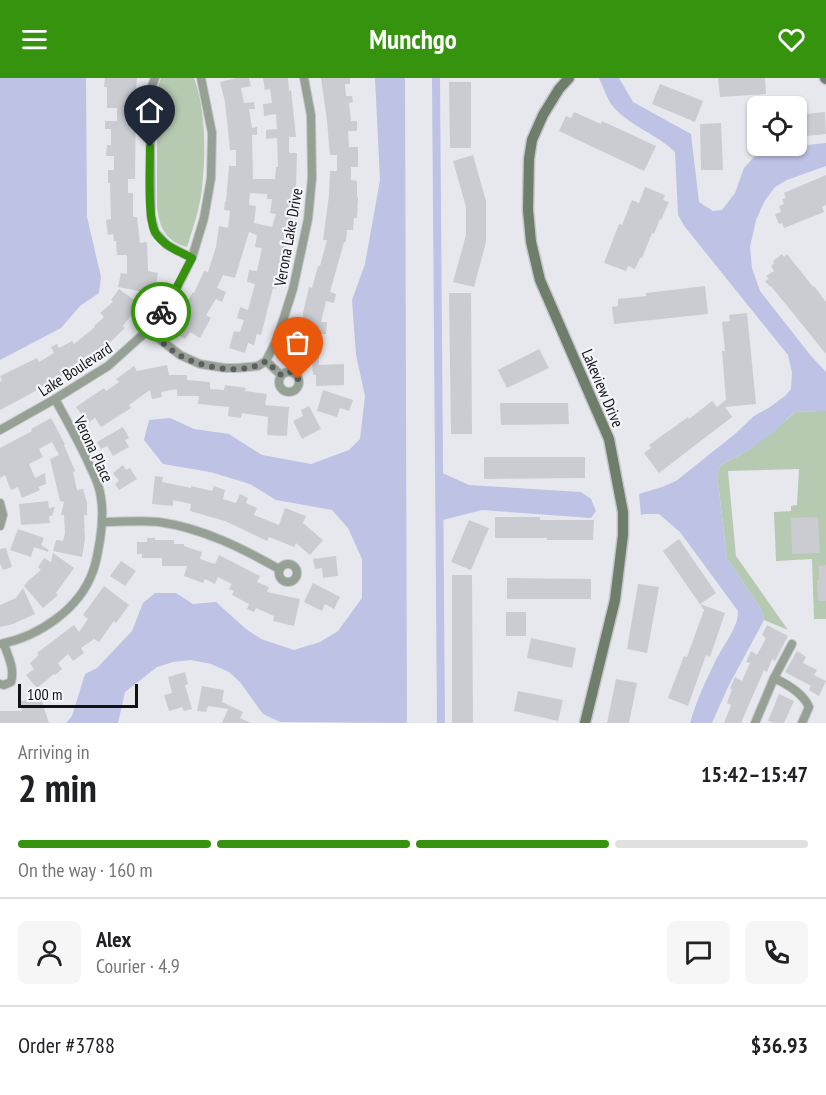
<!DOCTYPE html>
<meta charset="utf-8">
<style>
body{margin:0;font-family:"PT Sans Narrow",sans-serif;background:#f6f6f6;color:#202124;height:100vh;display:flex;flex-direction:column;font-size:22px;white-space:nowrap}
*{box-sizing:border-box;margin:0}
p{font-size:20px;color:#757577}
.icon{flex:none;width:33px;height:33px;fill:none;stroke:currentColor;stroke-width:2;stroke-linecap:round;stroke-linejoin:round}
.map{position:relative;height:645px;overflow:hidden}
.panel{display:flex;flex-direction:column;background:#fff;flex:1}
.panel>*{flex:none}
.tools{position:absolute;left:747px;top:18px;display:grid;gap:12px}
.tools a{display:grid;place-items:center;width:60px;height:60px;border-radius:9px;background:#fff;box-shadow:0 2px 4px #0004;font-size:30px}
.scale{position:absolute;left:18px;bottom:15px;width:120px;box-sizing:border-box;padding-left:6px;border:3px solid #131315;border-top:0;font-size:16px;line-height:21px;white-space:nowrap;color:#131315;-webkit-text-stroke:4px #f4f5fa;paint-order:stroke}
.pin{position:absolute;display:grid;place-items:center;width:51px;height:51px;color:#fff;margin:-62px -26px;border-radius:50% 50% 50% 0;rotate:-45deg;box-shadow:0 0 6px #0007}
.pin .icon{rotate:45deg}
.courier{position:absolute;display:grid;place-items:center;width:60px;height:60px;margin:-30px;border:4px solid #36930d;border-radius:50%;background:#fff;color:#222;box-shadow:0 2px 8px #0007}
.overview em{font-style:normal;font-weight:700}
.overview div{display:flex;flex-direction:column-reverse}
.overview{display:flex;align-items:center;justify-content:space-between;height:102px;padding:0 18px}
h1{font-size:39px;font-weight:700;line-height:45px}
.bar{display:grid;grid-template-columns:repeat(4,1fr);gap:9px 6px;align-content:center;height:72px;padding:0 18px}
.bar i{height:8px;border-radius:4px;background:#e0e0e0}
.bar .selected{background:#36930d}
.bar p{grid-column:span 4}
.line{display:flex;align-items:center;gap:15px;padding:0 18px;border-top:2px solid #e0e0e0}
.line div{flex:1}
.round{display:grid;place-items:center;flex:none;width:63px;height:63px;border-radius:9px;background:#f6f6f6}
header{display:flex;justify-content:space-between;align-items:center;height:78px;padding:0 18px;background:#36930d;color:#fff;font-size:27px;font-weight:700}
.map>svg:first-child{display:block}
.green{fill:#b6c9b1}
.water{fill:#bec2e4}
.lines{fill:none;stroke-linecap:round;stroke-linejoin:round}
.canal{stroke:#bec2e4;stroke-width:8}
.building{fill:#cbccd1;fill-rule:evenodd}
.street-casing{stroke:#c5c6ca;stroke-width:10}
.secondary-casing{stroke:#c5c6ca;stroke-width:13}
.street{stroke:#96a094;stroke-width:8}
.secondary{stroke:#6f7e6b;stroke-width:10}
.done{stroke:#5d5e61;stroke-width:6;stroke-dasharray:0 10.8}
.route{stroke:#36930d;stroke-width:8}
.labels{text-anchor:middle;stroke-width:4.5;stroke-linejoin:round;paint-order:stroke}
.street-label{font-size:16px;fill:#131315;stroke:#f4f5fa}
</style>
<header><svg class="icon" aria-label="menu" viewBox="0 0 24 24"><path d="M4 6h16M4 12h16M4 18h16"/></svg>Munchgo<svg class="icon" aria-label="heart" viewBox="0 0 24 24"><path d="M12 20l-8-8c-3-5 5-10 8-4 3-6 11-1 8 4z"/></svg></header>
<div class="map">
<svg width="826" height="645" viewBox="0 0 826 645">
<rect width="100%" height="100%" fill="#e7e8ed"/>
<g class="green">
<path d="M 161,0 L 194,0 C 206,33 206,76 202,110 C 200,130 193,150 187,169 C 165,163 159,149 157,128 L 157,11 Z"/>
<polygon points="820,333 826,333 826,541 814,541 812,481 776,483 774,434 791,433 791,428 797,427 799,391 728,393 736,478 788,552 764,542 761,531 727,480 717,396 721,387 749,372 796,334"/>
</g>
<g class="water">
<polygon points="0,0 86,0 87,139 101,199 99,215 80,228 61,250 0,282"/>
<polygon points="375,0 405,0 407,645 280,644 263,636 240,604 229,594 211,586 191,582 173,584 157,589 125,614 118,645 66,645 72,638 85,596 97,590 132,553 143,525 155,515 176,515 193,526 216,524 246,551 261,561 294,572 320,564 338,553 362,520 362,481 348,450 332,432 276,422 250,406 210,394 163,386 144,362 149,342 170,340 194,351 229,356 262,377 311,386 349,372 360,361 365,318 356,277 352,222 365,186 380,102"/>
<path d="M 599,0 L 619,0 L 633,24 L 691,56 L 699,124 L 713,133 L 722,132 L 735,115 L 744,90 L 754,79 L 770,71 L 826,65 L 826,88 L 787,102 L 775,109 L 764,124 L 756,142 L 750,169 L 752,190 L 760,213 L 811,278 L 826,294 L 826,333 L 796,334 L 788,340 L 775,353 L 749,372 L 721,387 L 717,396 L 727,480 L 761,531 L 764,542 L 728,609 L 712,645 L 690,645 C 696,624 705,604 715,584 C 722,569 739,549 738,533 L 680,454 L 659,436 L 645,436 L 641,437 L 639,416 L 662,409 L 676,403 L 735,356 L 754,338 L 770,329 L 785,318 L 791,311 L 792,295 L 788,277 L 685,149 L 678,137 L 675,74 C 656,55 628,48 611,26 C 606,18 603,8 599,0 Z"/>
<polygon points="438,393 469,407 581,414 591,421 596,433 591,440 482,432 439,443"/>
</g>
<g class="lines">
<polyline class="canal" points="436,0 441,645"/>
</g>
<g class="building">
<polygon points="105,0 137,0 136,15 135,101 128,101 128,115 133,115 133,139 137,139 140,165 147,164 148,193 158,195 154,216 118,209 121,195 127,196 127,177 117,177 116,163 114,163 113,156 108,157 106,142 111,141 110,105 108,105 108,92 114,92 114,78 106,78 107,67 111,67 111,51 105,51 105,43 117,43 117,30 107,30 107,9 104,9"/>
<path d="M 237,0 L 249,0 L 251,8 L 241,10 L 244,25 L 254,24 L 255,31 L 249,31 L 252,50 L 257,49 L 257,57 L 252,57 L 253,101 L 275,101 L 276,89 L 278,89 L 277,60 L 266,61 L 266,52 L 277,51 L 276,36 L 264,38 L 263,26 L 272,25 L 270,11 L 265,12 L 263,0 L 288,0 L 289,13 L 291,12 L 296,59 L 289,59 L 289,75 L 297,75 L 296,111 L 293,143 L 282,188 L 276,211 L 273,210 L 261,257 L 257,256 L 254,267 L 248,265 L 245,275 L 229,270 L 234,253 L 240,254 L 244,242 L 237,240 L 240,229 L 248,232 L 255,206 L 247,204 L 249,192 L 257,193 L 262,170 L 255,169 L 257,157 L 249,154 L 235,200 L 223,197 L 217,210 L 226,214 L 222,224 L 216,221 L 206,237 L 211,240 L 200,260 L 190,254 L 185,261 L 169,252 L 180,234 L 181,234 L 193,214 L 194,215 L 204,193 L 208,194 L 216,169 L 219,148 L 228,150 L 230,133 L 224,132 L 225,124 L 226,124 L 229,88 L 236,88 L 236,72 L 230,72 L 225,24 L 220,4 ZM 250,115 L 267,116 L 267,121 L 272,121 L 270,135 L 276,136 L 272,149 L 254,145 L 256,128 L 249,127 Z"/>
<polygon points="321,0 350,0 350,6 345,6 346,18 352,18 353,24 349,25 351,43 357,43 357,53 348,53 349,69 358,69 358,89 351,89 351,102 357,103 357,119 358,120 357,140 354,140 353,152 347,152 346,164 344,164 330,214 336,216 334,225 326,223 321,244 327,244 326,256 319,256 319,287 344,286 344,307 316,308 316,297 313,297 312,282 302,282 302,270 295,270 295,264 297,244 303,244 303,235 309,209 312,210 318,188 320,188 327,162 323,162 329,117 330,93 337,93 337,77 330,77 327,43"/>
<polygon points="718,0 765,0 766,16 720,19"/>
<polygon points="449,4 471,4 471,70 450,70"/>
<polygon points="660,6 703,23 695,44 652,26"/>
<polygon points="574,34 601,46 602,43 656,68 644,93 559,53 566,38 571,40"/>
<polygon points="825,34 826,56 796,59 796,37"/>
<polygon points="721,45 723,92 701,92 700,46"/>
<polygon points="473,77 486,123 486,164 474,209 453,204 466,157 466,129 453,83"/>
<polygon points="826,97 826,127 822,129 824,134 784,150 782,145 779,146 775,136 781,134 779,128 784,126 782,121 786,120 784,115"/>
<polygon points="645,109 665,117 663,122 669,124 661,142 660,141 654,156 652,155 642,180 640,180 635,191 628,188 626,193 604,185 619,146 622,147 632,122 639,125"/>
<polygon points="782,176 784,179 787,176 813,209 814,208 826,224 826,276 771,208 770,209 765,203 769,201 766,198 774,193 771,188 774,185 773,183"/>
<polygon points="705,208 708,236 614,246 612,229 618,228 618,221 646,218 646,215"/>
<polygon points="119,211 144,229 136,239 132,236 123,248 125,250 106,268 83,286 21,321 0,332 0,304 2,303 0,298 37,280 39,284 54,275 51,269 57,266 59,270 72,263 74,266 95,249 94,248 104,239 100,235 113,224 111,222"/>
<polygon points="449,215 471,215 472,356 451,356"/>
<polygon points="747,235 756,326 725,329 732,339 659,395 644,375 651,370 649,367 688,339 689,341 712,323 717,329 726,322 722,273 725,273 722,244 730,243 729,237"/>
<polygon points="539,271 549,290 507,310 498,292"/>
<polygon points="167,287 169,297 187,297 187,302 210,304 210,311 224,312 225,307 246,310 245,313 267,316 265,327 289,329 287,358 267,357 268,339 242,335 241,340 228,338 229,329 198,326 199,318 177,318 177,311 161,314 162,319 152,321 150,312 129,327 131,330 101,349 95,340 88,345 76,329 104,310 106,313 119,304 116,301 134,288 137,293"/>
<polygon points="323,312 353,322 349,333 340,330 337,339 317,333"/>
<polygon points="500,325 568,325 569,346 501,347"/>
<polygon points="309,328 321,351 302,361 293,343 303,338 301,332"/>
<polygon points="51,340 65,366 64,367 75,393 73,394 77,412 83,411 87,425 87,437 84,437 85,461 82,479 53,473 56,462 63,463 65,455 64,437 61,437 64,424 60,423 50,381 59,377 52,364 39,371 43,379 29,386 35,400 45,395 46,406 38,409 40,412 22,420 18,409 11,412 5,397 0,400 0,370 32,353 31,351"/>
<polygon points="123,349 129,360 125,362 129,369 113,378 107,368 101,371 97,364"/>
<polygon points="484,379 585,379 585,400 484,401"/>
<polygon points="123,387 126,392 130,390 137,401 119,412 115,406 119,403 113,395"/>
<polygon points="155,398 163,399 162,404 191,410 191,408 212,413 214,408 225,412 223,421 236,425 240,416 248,420 246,425 257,430 254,437 279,447 285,430 306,438 303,445 323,462 310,477 296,465 294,469 269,459 267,463 225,443 190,433 191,426 173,422 173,428 152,426"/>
<polygon points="48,423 49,430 55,429 52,438 49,438 50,445 21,447 19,426"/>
<polygon points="495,439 540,439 540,442 594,442 593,462 547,462 547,460 495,460"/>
<polygon points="818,439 820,475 792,476 791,440"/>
<polygon points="469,442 489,450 471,492 451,484"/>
<polygon points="18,451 44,460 41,467 49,472 48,474 34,469 31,479 10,472"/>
<polygon points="147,460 155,460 155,462 174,462 174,466 184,466 184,468 202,474 200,481 215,486 219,477 260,498 257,504 269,509 267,514 300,521 294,548 273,543 274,538 256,530 254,534 247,531 249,526 232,517 234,513 229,511 232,506 218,499 215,506 205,501 203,505 184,498 187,488 162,488 162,480 142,480 142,476 137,476 137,464 147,464"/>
<polygon points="679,461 716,515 700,526 725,535 710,579 706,577 688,628 668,620 684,578 687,579 704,532 663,473"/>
<polygon points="6,470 12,489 3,492 0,486 0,471"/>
<polygon points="53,475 74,490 56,515 58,517 43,530 24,508 28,503 41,492 38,489 44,480 51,484"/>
<polygon points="336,478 338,498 323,500 322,490 315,491 313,481"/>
<polygon points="121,483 136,493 125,508 110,498"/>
<polygon points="826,487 826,523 818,523 817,502 819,502 819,488"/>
<polygon points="452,497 472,497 473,645 452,645"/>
<polygon points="507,500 591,501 591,521 507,521"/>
<polygon points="313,505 340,519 334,531 325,526 322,533 304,524"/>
<polygon points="638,506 659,509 647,575 627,571"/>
<polygon points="104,508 129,527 116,545 114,543 99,564 94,561 81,570 84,575 73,583 68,576 58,585 62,591 55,597 54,596 37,610 26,597 34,591 30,585 39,577 37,575 74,547 79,554 88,541 83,537"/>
<polygon points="23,510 35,536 13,546 0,549 0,527 16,520"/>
<rect x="506" y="534" width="20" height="24"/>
<polygon points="767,547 788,558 775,583 772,581 767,594 764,592 741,645 724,645 731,627 727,625 732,611 730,610 735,599 742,603 750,585 746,584 751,573 757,577 766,560 762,557"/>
<polygon points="531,560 576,570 572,590 527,580"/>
<polygon points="797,573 806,579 803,585 817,592 814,597 826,603 819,618 809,612 811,608 785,594"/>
<polygon points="185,594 188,606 185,607 192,631 184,633 182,629 169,633 164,617 172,615 168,599"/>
<polygon points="616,601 637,605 629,645 607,645"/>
<polygon points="202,608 224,612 222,624 243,634 240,640 251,645 222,645 228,631 208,628 206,634 197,633"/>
<polygon points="518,613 563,622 558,643 514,633"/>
<polygon points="779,616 794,623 784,645 774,645 768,643"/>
<polygon points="40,618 49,645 0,645 0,633 22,633 19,624"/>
</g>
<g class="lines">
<g class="street-casing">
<g id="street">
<polyline points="155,0 152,8 150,24 151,138 155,154 167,167 192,180"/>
<polyline points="148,252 180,277 200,286 225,290 237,290 258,288 266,283 277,261 293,211 308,141 312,100 311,37 304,0"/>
<polyline points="266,283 281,297"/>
<circle cx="289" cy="304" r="10"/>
<polyline points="0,352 55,321 108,288 148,252 173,218 192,180 204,140 211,100 212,55 201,0"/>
<polyline points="0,425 3,437 0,448"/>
<path d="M 103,444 C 121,444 141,442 159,444 C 202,450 242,470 279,491"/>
<circle cx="288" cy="495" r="9"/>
<path d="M 0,566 C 38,559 80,531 93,493 C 97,483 98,472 100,462 C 103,443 104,425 98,407 C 96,400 92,393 89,386 C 79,364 67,343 55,321"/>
<polyline points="774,600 792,566"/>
<path d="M 0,606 L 4,607 L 11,604 C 15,591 8,578 4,566"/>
<path d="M 755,645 L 774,600 C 787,606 803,615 809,629 L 802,645"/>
</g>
</g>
<g class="secondary-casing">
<g id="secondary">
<polyline points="569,0 559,11 543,37 532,62 529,81 528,132 531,164 540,202 609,361 623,434 623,457 615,522 585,645"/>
<polyline points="825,0 826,1"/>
</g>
</g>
<use href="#street" class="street"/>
<use href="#secondary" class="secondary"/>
</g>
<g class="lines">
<path class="done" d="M 161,234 L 148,252 C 158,261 169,271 181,278 C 203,290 244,298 266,283 L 281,297 L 286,294 L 292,294 L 298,301"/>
<path class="route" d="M 150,69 C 150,88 147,139 155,154 C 162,167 180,174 192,180 L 172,218 L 161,234"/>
</g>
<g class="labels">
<g class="street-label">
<text transform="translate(288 159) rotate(-80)" y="6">Verona Lake Drive</text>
<text transform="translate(75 291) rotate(-33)" y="6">Lake Boulevard</text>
<text transform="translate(603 310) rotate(67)" y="6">Lakeview Drive</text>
<text transform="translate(94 371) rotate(65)" y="6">Verona Place</text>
</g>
</g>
</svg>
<div class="tools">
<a><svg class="icon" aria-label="locate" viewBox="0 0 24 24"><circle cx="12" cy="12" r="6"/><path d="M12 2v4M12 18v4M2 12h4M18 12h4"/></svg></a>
</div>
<div class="scale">100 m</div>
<div class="pin" style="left:298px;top:301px;background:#ea580c"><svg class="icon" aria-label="bag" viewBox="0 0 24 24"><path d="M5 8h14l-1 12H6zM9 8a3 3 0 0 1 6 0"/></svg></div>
<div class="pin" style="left:150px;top:69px;background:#1f2937"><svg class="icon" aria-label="home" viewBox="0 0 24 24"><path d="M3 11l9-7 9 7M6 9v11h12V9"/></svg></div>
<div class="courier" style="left:161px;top:234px"><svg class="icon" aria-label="bike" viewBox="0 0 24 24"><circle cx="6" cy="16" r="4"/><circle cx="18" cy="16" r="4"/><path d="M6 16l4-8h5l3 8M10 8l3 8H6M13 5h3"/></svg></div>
</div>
<section class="panel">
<div class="overview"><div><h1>2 min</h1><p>Arriving in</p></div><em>15:42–15:47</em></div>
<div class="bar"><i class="selected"></i><i class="selected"></i><i class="selected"></i><i></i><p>On the way · 160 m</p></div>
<div class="line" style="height:108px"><a class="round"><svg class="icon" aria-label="person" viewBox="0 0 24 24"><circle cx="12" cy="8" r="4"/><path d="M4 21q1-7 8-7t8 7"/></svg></a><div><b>Alex</b><p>Courier · 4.9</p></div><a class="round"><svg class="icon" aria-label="chat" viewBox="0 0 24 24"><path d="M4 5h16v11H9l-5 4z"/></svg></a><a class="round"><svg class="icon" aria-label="phone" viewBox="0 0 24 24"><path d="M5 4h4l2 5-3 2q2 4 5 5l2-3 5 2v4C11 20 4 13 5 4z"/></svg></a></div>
<div class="line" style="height:78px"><div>Order #3788</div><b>$36.93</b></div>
</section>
